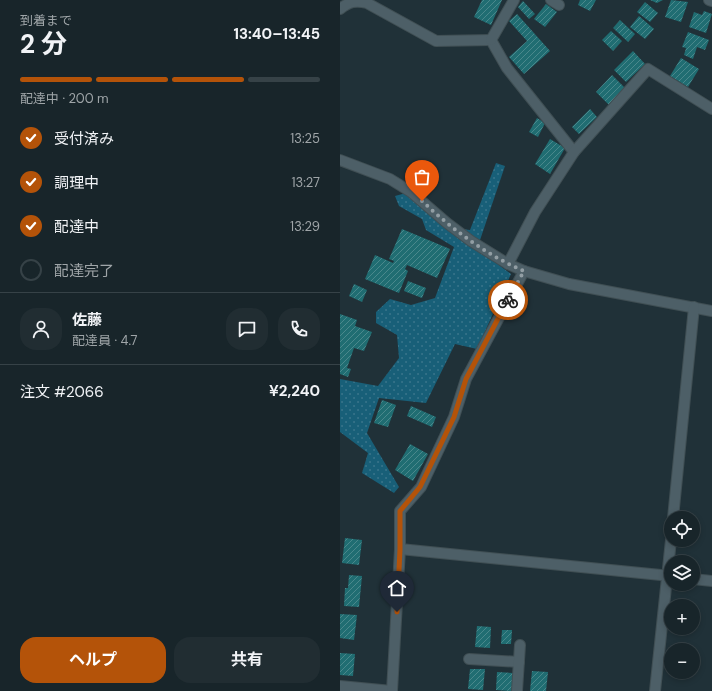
<!DOCTYPE html>
<html lang="ja">
<meta charset="utf-8">
<style>
body{margin:0;font-family:"DM Sans","Noto Sans JP",sans-serif;background:#212d32;color:#f1f3f6;height:100vh;display:flex;flex-direction:column;font-size:15px;white-space:nowrap}
*{box-sizing:border-box;margin:0}
p{font-size:13px;color:#9fa5a8}
.icon{flex:none;width:22px;height:22px;fill:none;stroke:currentColor;stroke-width:2;stroke-linecap:round;stroke-linejoin:round}
.map{position:relative;flex:1;overflow:hidden}
.details{display:flex;flex-direction:column;background:#18252a;width:340px}
.details>*{flex:none}
.controls{position:absolute;left:324px;top:511px;display:grid;gap:8px}
.controls a{display:grid;place-items:center;width:36px;height:36px;border-radius:50%;background:#18252a;box-shadow:0 2px 6px #0003,0 0 0 1px #364247;font-size:20px}
.pin{position:absolute;display:grid;place-items:center;width:34px;height:34px;color:#fff;margin:-41px -17px;border-radius:50% 50% 50% 0;rotate:-45deg;box-shadow:0 0 4px #0007}
.pin .icon{rotate:45deg}
.courier{position:absolute;display:grid;place-items:center;width:40px;height:40px;margin:-20px;border:3px solid #b45309;border-radius:50%;background:#fff;color:#222;box-shadow:0 1px 5px #0007}
.overview em{font-style:normal;font-weight:700}
.overview div{display:flex;flex-direction:column-reverse}
.overview{display:flex;align-items:center;justify-content:space-between;height:68px;padding:0 20px}
h1{font-size:26px;font-weight:700;line-height:30px}
.bar{display:grid;grid-template-columns:repeat(4,1fr);gap:6px 4px;align-content:center;height:48px;padding:0 20px}
.bar i{height:5px;border-radius:3px;background:#364247}
.bar .active{background:#b45309}
.bar p{grid-column:span 4}
.line{display:flex;align-items:center;gap:10px;padding:0 20px;border-top:1px solid #364247}
.line div{flex:1}
.round{display:grid;place-items:center;flex:none;width:42px;height:42px;border-radius:16px;background:#212d32}
ol{padding:0 20px;list-style:none}
li{display:flex;align-items:center;gap:12px;height:44px}
li p{margin-inline-start:auto}
li .icon{padding:4px;border-radius:50%;background:#b45309;color:#fff;stroke-width:4}
li:last-child{color:#9fa5a8}
li i{width:22px;height:22px;border:2px solid #364247;border-radius:50%}
.cta{display:flex;gap:8px;margin-top:auto;padding:8px 20px}
.cta a{flex:1;height:46px;border-radius:16px;background:#b45309;color:#fff;font-size:16px;font-weight:700;line-height:46px;text-align:center}
.cta a+a{background:#212d32;color:#f1f3f6}
main{display:flex;flex:1;min-height:0}
.map>svg:first-child{display:block}
.grass{fill:url(#grass-dots)}
.building{fill:url(#building-hatch)}
.lines{fill:none;stroke-linecap:round;stroke-linejoin:round}
.street-casing{stroke:#404f54;stroke-width:12}
.street{stroke:#4d5f67;stroke-width:10}
.done{stroke:#929ea4;stroke-width:4;stroke-dasharray:0 7.2}
.route{stroke:#b45309;stroke-width:5}
</style>
<main>
<section class="details">
<div class="overview"><div><h1>2 分</h1><p>到着まで</p></div><em>13:40–13:45</em></div>
<div class="bar"><i class="active"></i><i class="active"></i><i class="active"></i><i></i><p>配達中 · 200 m</p></div>
<ol>
<li><svg class="icon" aria-label="check" viewBox="0 0 24 24"><path d="M5 12l5 5 9-10"/></svg>受付済み<p>13:25</p></li>
<li><svg class="icon" aria-label="check" viewBox="0 0 24 24"><path d="M5 12l5 5 9-10"/></svg>調理中<p>13:27</p></li>
<li><svg class="icon" aria-label="check" viewBox="0 0 24 24"><path d="M5 12l5 5 9-10"/></svg>配達中<p>13:29</p></li>
<li><i></i>配達完了</li>
</ol>
<div class="line" style="height:72px"><a class="round"><svg class="icon" aria-label="person" viewBox="0 0 24 24"><circle cx="12" cy="8" r="4"/><path d="M4 21q1-7 8-7t8 7"/></svg></a><div><b>佐藤</b><p>配達員 · 4.7</p></div><a class="round"><svg class="icon" aria-label="chat" viewBox="0 0 24 24"><path d="M4 5h16v11H9l-5 4z"/></svg></a><a class="round"><svg class="icon" aria-label="phone" viewBox="0 0 24 24"><path d="M5 4h4l2 5-3 2q2 4 5 5l2-3 5 2v4C11 20 4 13 5 4z"/></svg></a></div>
<div class="line" style="height:52px"><div>注文 #2066</div><b>¥2,240</b></div>
<div class="cta"><a>ヘルプ</a><a>共有</a></div>
</section>
<div class="map">
<svg width="372" height="691" viewBox="0 0 372 691">
<defs>
<pattern id="grass-dots" width="8" height="8" patternUnits="userSpaceOnUse"><rect width="8" height="8" fill="#185f78"/><path d="M2 2h.1M6 6h.1" fill="none" stroke="#39758b" stroke-width="1.8" stroke-linecap="round"/></pattern>
<pattern id="building-hatch" width="6" height="6" patternUnits="userSpaceOnUse"><rect width="6" height="6" fill="#206d72"/><path d="M-1 1l2-2M0 6l6-6M5 7l2-2" fill="none" stroke="#4a888c"/></pattern>
</defs>
<rect width="100%" height="100%" fill="#203138"/>
<polygon class="grass" points="156,163 165,166 137,249 171,274 137,349 115,344 86,403 39,398 27,433 59,487 54,493 22,473 28,453 0,432 0,379 38,386 59,358 57,335 36,323 36,312 50,299 71,305 95,298 114,247 86,230 82,219 59,206 55,196 66,193 104,227 130,230"/>
<g class="building">
<polygon points="142,0 162,0 151,25 134,17"/>
<polygon points="240,0 256,0 250,11 238,5"/>
<polygon points="310,0 323,0 317,3"/>
<polygon points="331,0 348,2 341,22 325,17"/>
<polygon points="183,1 195,14 189,19 178,7"/>
<polygon points="305,2 318,13 310,22 297,12"/>
<polygon points="206,4 217,12 205,27 194,19"/>
<polygon points="364,11 372,14 366,33 349,27 354,12 362,15"/>
<polygon points="177,14 210,51 184,74 169,57 187,41 169,21"/>
<polygon points="299,16 314,29 305,39 290,27"/>
<polygon points="280,20 295,34 288,42 273,28"/>
<polygon points="271,31 282,41 273,51 262,40"/>
<polygon points="348,32 369,40 365,50 357,47 353,59 344,55 346,48 342,47"/>
<polygon points="293,51 305,64 286,82 274,70"/>
<polygon points="341,58 359,69 348,87 330,76"/>
<polygon points="272,75 285,88 269,105 256,92"/>
<polygon points="250,109 257,117 239,134 232,127"/>
<polygon points="197,118 205,123 198,137 189,132"/>
<polygon points="210,139 225,148 210,174 195,164"/>
<polygon points="62,229 110,249 97,278 67,265 65,269 68,271 59,293 25,279 35,255 53,263 54,261 49,259"/>
<polygon points="68,281 86,288 82,298 64,291"/>
<polygon points="14,284 27,290 22,302 9,296"/>
<polygon points="0,314 17,320 15,326 32,332 24,351 14,348 7,368 11,369 8,377 0,374"/>
<polygon points="42,400 56,405 48,427 34,423"/>
<polygon points="71,406 96,417 92,427 67,416"/>
<polygon points="70,444 88,454 73,481 55,470"/>
<polygon points="5,538 22,540 19,565 2,563"/>
<polygon points="9,575 22,576 19,607 4,606 5,588 8,588"/>
<polygon points="0,614 17,615 14,640 0,638"/>
<polygon points="137,626 151,627 150,648 135,647"/>
<polygon points="162,630 172,630 171,644 161,644"/>
<polygon points="0,653 15,654 13,676 0,675"/>
<polygon points="130,669 145,669 143,690 128,689"/>
<polygon points="192,671 208,672 206,691 190,691"/>
<polygon points="157,672 173,673 172,691 156,690"/>
</g>
<g class="lines">
<g class="street-casing">
<g id="street">
<polyline points="211,0 219,5"/>
<polyline points="369,0 372,1"/>
<path d="M 0,9 C 9,2 15,0 27,3 L 96,41 L 151,40"/>
<polyline points="151,40 167,68 234,152"/>
<polyline points="151,40 174,0"/>
<polyline points="0,160 50,179 71,192 107,223 131,241 168,264 184,271 229,284 372,311"/>
<polyline points="168,264 195,212 234,152 308,69 372,109"/>
<polyline points="333,518 354,307"/>
<polyline points="60,549 331,576"/>
<polyline points="353,579 372,581"/>
<polyline points="129,659 179,662"/>
<polyline points="0,686 52,691"/>
<polyline points="52,691 60,549 60,511 81,487 114,417 126,379 184,271"/>
<polyline points="177,691 180,645"/>
<polyline points="315,691 331,540"/>
</g>
</g>
<use href="#street" class="street"/>
</g>
<g class="lines">
<path class="done" d="M 82,201 C 112,229 146,255 184,271 L 168,300"/>
<polyline class="route" points="57,612 60,549 60,511 80,487 114,417 126,379 168,300"/>
</g>
</svg>
<div class="controls">
<a><svg class="icon" aria-label="locate" viewBox="0 0 24 24"><circle cx="12" cy="12" r="6"/><path d="M12 2v4M12 18v4M2 12h4M18 12h4"/></svg></a>
<a><svg class="icon" aria-label="layers" viewBox="0 0 24 24"><path d="M12 4l9 5-9 5-9-5zM3 14l9 5 9-5"/></svg></a>
<a>+</a>
<a>−</a>
</div>
<div class="pin" style="left:82px;top:201px;background:#ea580c"><svg class="icon" aria-label="bag" viewBox="0 0 24 24"><path d="M5 8h14l-1 12H6zM9 8a3 3 0 0 1 6 0"/></svg></div>
<div class="pin" style="left:57px;top:612px;background:#1f2937"><svg class="icon" aria-label="home" viewBox="0 0 24 24"><path d="M3 11l9-7 9 7M6 9v11h12V9"/></svg></div>
<div class="courier" style="left:168px;top:300px"><svg class="icon" aria-label="bike" viewBox="0 0 24 24"><circle cx="6" cy="16" r="4"/><circle cx="18" cy="16" r="4"/><path d="M6 16l4-8h5l3 8M10 8l3 8H6M13 5h3"/></svg></div>
</div>
</main>
